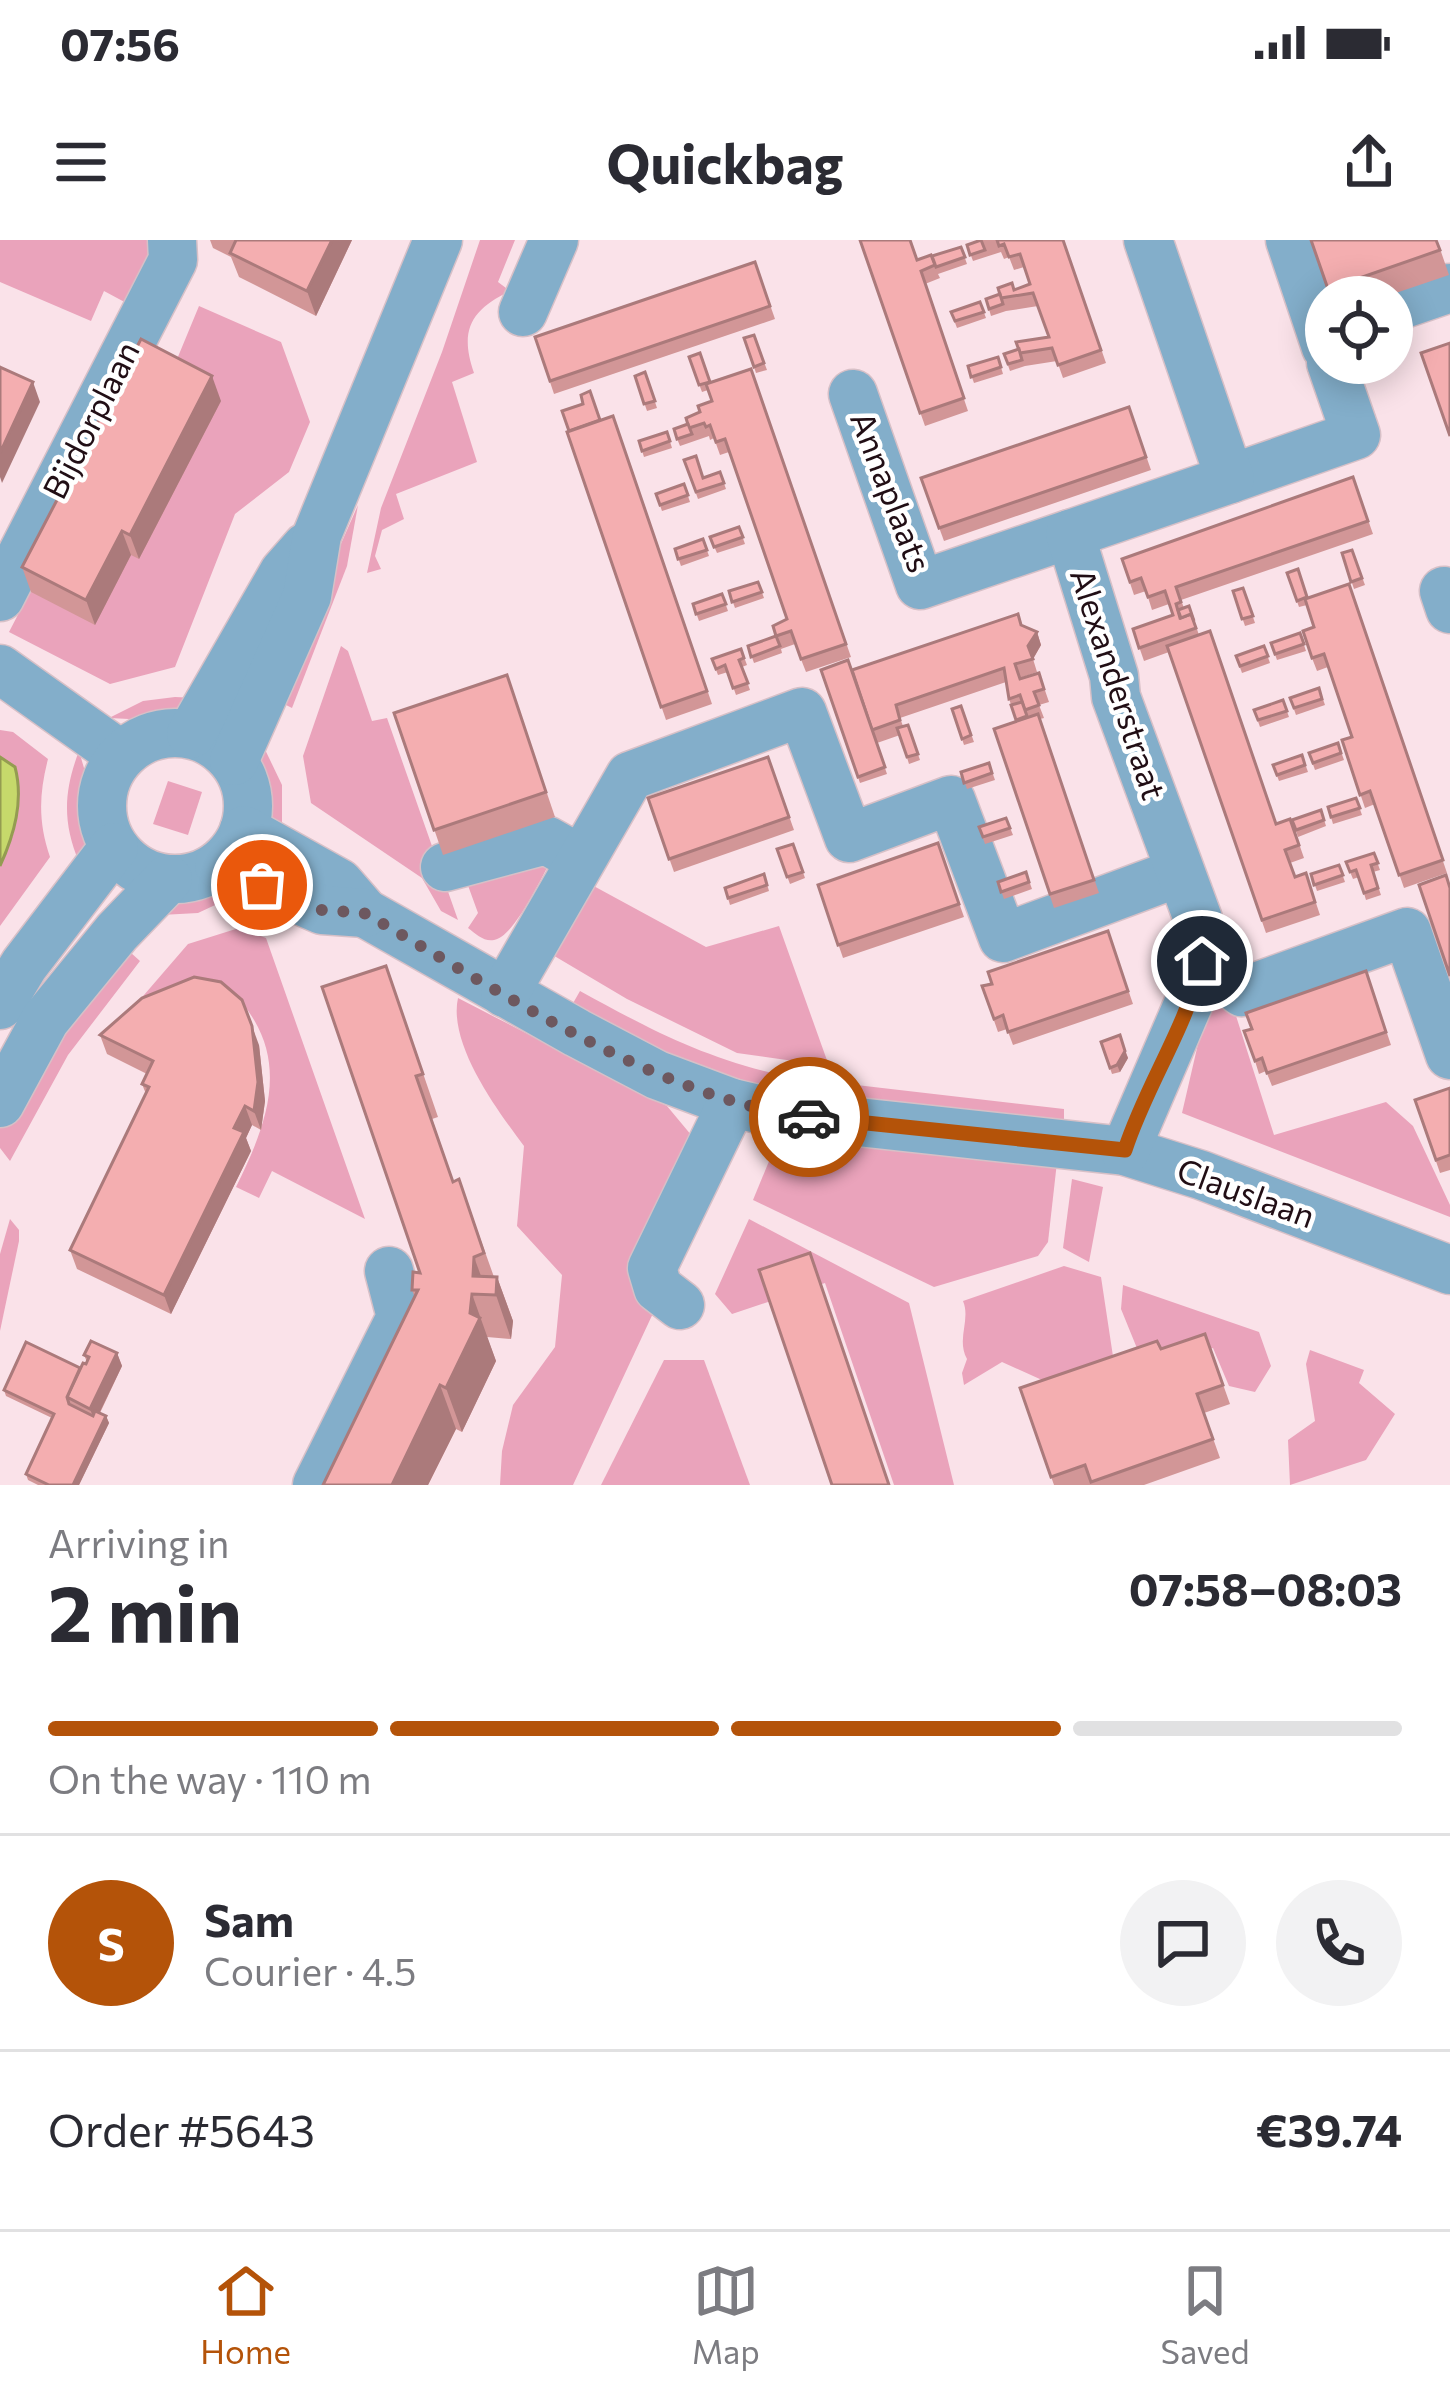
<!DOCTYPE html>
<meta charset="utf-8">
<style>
body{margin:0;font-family:Commissioner,sans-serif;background:#f2f2f3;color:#2b2b33;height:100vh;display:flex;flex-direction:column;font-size:45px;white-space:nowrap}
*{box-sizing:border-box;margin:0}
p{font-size:39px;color:#7c7c81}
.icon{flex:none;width:66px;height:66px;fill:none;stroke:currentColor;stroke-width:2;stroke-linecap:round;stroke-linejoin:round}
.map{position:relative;height:1245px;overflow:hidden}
.sheet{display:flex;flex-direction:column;background:#fff;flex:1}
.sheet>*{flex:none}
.tools{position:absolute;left:1305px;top:36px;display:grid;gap:24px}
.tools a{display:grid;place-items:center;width:108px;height:108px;border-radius:50%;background:#fff;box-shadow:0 6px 30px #0003;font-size:60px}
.pin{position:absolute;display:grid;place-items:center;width:102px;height:102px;color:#fff;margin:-51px;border:6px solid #fff;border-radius:50%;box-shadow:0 3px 12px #0007}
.courier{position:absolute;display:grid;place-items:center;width:120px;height:120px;margin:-60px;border:9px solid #b45309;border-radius:50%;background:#fff;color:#222;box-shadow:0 3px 15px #0007}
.overview em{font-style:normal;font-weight:700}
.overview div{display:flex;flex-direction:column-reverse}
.overview{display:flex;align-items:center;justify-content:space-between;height:204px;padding:0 48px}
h1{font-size:78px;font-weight:700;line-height:90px}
.bar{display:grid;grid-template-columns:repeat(4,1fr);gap:18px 12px;align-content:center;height:144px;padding:0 48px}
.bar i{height:15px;border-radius:9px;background:#e1e1e2}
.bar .current{background:#b45309}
.bar p{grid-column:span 4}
.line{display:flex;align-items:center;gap:30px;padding:0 48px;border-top:3px solid #e1e1e2}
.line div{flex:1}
.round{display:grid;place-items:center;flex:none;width:126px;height:126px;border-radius:63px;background:#f2f2f3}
.status{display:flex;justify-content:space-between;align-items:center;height:84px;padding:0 60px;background:#fff;direction:ltr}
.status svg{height:33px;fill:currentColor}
header{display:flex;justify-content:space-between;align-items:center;height:156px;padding:0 48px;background:#fff;font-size:54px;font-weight:700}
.tabs{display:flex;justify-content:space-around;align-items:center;height:168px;border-top:3px solid #e1e1e2;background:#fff;font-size:33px;color:#7c7c81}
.tabs a{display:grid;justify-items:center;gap:6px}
.tabs .current{color:#b45309}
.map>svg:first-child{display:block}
.green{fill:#eaa3bb}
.water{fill:#c6d96b;stroke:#949c51;stroke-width:3}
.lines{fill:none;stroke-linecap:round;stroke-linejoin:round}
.minor-casing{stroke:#d7c0c7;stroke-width:51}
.minor{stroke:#83aeca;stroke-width:48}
.wall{fill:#d29697}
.shaded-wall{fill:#ab7a7b}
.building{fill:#f4aeb0;stroke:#ab7a7b;stroke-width:3}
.done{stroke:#6d585f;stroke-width:12;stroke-dasharray:0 21.6}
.route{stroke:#b45309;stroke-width:15}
.labels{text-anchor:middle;stroke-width:9;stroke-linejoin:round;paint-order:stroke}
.street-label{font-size:33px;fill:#210e15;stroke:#fff}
</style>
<div class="status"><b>07:56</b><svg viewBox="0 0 49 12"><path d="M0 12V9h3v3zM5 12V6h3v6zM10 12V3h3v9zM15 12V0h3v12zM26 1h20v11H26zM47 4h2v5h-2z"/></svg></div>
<header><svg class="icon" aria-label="menu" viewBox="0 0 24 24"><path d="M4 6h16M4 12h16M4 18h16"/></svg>Quickbag<svg class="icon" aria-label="share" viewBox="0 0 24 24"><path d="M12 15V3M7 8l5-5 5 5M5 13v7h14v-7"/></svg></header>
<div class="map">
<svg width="1450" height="1245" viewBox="0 0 1450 1245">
<rect width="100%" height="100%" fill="#fae2e9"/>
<g class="green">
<polygon points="0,0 151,0 144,38 132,66 104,51 91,81 0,42"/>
<path d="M 480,0 L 515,0 L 498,42 L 510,51 C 471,70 459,90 474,133 L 452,142 L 477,222 L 396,254 L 404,279 L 382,290 L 375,316 L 381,329 L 367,333 L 381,268 L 442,112 Z"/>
<polygon points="199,66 281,102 310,182 289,232 235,274 175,427 110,444 9,392 154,113 175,124"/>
<polygon points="358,265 347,326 292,468 274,459 275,454"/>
<polygon points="341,406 348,411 372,481 387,478 458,680 441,671 422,638 311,563 303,516"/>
<polygon points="175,457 197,458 180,474 135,487 129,479 109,478 143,461"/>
<path d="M 0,490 L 13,492 L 48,519 C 39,554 38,582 50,617 L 0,686 L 0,626 L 13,595 L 19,561 L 15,527 L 0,517 Z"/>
<path d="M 259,497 L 282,545 L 282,589 L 270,583 C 258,554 255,528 259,497 Z"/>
<path d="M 79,511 L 84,528 L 93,532 L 86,562 L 87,611 L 79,622 C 62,582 64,550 79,511 Z"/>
<polygon points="168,541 202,552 188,595 153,584"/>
<path d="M 554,615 C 543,634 514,698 494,700 C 484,702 476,694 468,688 L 478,673 L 466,640 Z"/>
<polygon points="590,644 706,707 779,686 829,826 737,813 627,759 551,714"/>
<polygon points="211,647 243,652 198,673 161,675 169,658"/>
<path d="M 239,688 L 266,698 L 365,979 L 272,931 L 259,958 L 236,947 C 266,886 291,824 243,764 L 125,777 L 188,704 Z"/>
<polygon points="121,704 140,721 68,815 10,921 0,908 0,882"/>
<path d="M 580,751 C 653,791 704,818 785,836 L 783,852 C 699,834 647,805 572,765 Z"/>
<polygon points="1230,757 1274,895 1386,862 1413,886 1450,965 1450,977 1182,873 1207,765"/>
<path d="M 458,758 L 667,866 L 692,896 L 655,1069 L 573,1245 L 500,1245 L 502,1211 L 513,1165 L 555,1107 L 562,1035 L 517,986 L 524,906 C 497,870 448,804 458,758 Z"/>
<polygon points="796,838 1064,869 1064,886 795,852"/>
<polygon points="779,897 1057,922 1048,1002 1038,1016 934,1047 753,960"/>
<polygon points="1072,939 1103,947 1089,1022 1063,1008"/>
<polygon points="10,979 19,990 19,1001 0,1091 0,1014"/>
<polygon points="749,979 909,1063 954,1245 894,1245 825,1043 732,1074 715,1054"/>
<path d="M 1064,1026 L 1101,1037 L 1114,1123 L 1046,1152 L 1042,1140 L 1002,1122 L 964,1145 L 962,1133 L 967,1119 C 956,1099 971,1080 963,1061 Z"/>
<polygon points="1123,1045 1259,1092 1271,1126 1255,1152 1229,1146 1213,1108 1172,1121 1143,1123 1121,1069"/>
<polygon points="1310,1110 1364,1130 1359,1143 1395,1174 1366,1220 1290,1245 1288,1200 1315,1181 1306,1124"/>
<polygon points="664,1120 704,1120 750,1245 601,1245"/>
</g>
<path class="water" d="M 0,517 L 15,527 C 24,561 14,595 0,626 Z"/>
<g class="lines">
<g class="minor-casing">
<g id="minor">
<polyline points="1290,0 1326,107"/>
<polyline points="1392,68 1450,48"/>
<polyline points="523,72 554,0"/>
<polyline points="853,154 920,345 1070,294"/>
<polyline points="1230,239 1356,195 1331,123"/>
<polyline points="1444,351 1450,369"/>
<polyline points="0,357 173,20 172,0"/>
<polyline points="0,429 121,515"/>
<circle cx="175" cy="566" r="73"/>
<polyline points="191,494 284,332 306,307"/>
<polyline points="234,521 307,356 317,295 438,0"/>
<polyline points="244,590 339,643 365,673 577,793 657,835 732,863 775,873 1125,911 1201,935 1450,1030"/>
<polyline points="219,625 322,670 365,673"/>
<polyline points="445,627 546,600 580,619"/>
<polyline points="1202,721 1242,752 1407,692 1450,815"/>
<polyline points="505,753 630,536 802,472 849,598 951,560 1003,698 1180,632"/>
<polyline points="0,765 24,725 114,607"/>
<polyline points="0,863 45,780 117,692 168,639"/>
<polyline points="1125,911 1196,746 1202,721 1198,679 1116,457 1114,436 1070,294 1230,239 1148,0"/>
<polyline points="680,1065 658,1048 652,1028 732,863"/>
<polyline points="317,1245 401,1077 389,1031"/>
</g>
</g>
<use href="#minor" class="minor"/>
</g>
<g class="wall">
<polygon points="210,0 352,0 316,76 239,37 231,17 213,8"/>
<polygon points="860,0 935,26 961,7 967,24 938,34 940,38 925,44 968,171 925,186"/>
<polygon points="980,0 1063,0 1106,123 1063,138 1057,121 1025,126 1010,131 1004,114 1049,97 1038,66 1006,71 991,76 986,59 1030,44 1024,27 1014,30 1009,17 1004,19 1001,12 973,21 967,5"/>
<polygon points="1311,0 1437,0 1449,35 1384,57 1331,57"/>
<polygon points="755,22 775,79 554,154 535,97"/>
<polygon points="980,62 986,78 957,88 951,72"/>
<polygon points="754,95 767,130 756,133 744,98"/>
<polygon points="689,117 710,143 751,129 851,417 806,432 795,404 781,409 782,413 754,423 748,406 776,396 773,386 787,379 729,212 720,215 714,198 710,200 709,196 680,206 676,196 712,161 708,150 702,152"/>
<polygon points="998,117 1003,134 974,143 968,126"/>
<polygon points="645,132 657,168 647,171 635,136"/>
<polygon points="221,161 139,319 131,315 95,385 31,352 22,327"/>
<polygon points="1129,167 1151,230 944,301 921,238"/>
<polygon points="613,176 712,464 666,480 567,192"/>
<polygon points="667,192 672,208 644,217 639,201"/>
<polygon points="684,220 703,238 720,232 726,249 698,259"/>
<polygon points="1353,237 1373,294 1181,360 1184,368 1189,366 1199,395 1276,584 1295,592 1304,618 1290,623 1295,637 1306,633 1320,675 1266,693 1169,412 1144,421 1133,389 1173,375 1169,364 1152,370 1146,351 1134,355 1122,319"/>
<polygon points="684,244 690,262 662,271 656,254"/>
<polygon points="739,287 745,304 717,313 710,297"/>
<polygon points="703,299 709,316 681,326 675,309"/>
<polygon points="1352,310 1365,345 1354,349 1342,313"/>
<polygon points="1287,333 1307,358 1349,344 1447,633 1404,648 1375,564 1365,568 1342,500 1352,497 1328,427 1317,431 1312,418 1314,387 1307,365 1299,367"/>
<polygon points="758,342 764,358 735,368 729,351"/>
<polygon points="1243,348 1255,383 1245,386 1233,351"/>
<polygon points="722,354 728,371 699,381 693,364"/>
<polygon points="1021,385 1037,392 1041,405 1033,419 1037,432 1020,438 1039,433 1049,462 1039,465 1044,478 1040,479 1099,653 1054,668 994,489 1017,481 1009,459 1006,442 900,478 903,486 908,485 920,520 909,524 900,495 877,503 867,475 887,534 860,543 821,430 852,430"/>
<polygon points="1300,393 1306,411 1277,420 1271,403"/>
<polygon points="1264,406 1270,423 1242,433 1236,416"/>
<polygon points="741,409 747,425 742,427 750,450 736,455 728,432 718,435 712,419"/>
<polygon points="507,435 555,577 443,615 394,473"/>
<polygon points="1319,448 1325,465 1296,475 1290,458"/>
<polygon points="1283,460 1289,477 1260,487 1254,470"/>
<polygon points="961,466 974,502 964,505 952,469"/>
<polygon points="1338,503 1344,520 1315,530 1309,513"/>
<polygon points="1302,515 1308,532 1279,541 1273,525"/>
<polygon points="768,517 794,590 674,632 648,558"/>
<polygon points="989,523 995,540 967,549 961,532"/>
<polygon points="1356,558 1362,575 1333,584 1328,567"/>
<polygon points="1321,570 1326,586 1298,597 1292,580"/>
<polygon points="1006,578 1013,595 985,604 979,587"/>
<polygon points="938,603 964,677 843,718 818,645"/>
<polygon points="793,604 805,638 790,644 777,609"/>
<polygon points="1374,613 1380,630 1373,632 1381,655 1366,660 1359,637 1353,639 1346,622"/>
<polygon points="1339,625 1345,642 1317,651 1311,634"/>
<polygon points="1026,632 1032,649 1004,659 998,642"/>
<polygon points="764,634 769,651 730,665 725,648"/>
<polygon points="1108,691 1133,764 1013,805 1007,789 998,792 982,746"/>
<polygon points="1366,731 1391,805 1272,846 1266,831 1259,834 1255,821 1252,789"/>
<polygon points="401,769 438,877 432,879 453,942 459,939 494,1037 497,1037 513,1081 511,1099 487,1097 496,1121 462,1192 456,1189 428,1245 323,1245 415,1058 412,1050 420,1033"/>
<polygon points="100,795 259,805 265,861 261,890 252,885 246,898 251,911 171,1074 77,1029 70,1010 146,854 142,844 147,834 107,814"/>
<polygon points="1120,795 1128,818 1120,832 1112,834 1101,802"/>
<polygon points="1450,848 1450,930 1440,933 1415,860"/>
<polygon points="1205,1094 1230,1164 1204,1173 1220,1218 1144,1245 1054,1245 1020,1148 1161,1109"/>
<polygon points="117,1113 122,1126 100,1173 106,1176 109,1183 79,1245 38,1245 28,1240 26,1234 52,1178 6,1156 4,1150 80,1128 87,1122 84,1115"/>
</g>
<g class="shaded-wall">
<polygon points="332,0 352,0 316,76 307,51"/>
<polygon points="212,136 221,161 139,319 130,295"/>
<polygon points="33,142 40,162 2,243 0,237 0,213"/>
<polygon points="122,291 131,315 95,385 86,360"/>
<polygon points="1037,392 1041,405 1033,419 1028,406"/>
<polygon points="252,786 259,805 265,861 261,890 254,871"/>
<polygon points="1125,811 1128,818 1120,832 1117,825"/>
<polygon points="245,866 252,885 246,898 251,911 171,1074 164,1055"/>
<polygon points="459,939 497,1046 497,1037 513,1081 511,1099 496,1055 497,1046"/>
<polygon points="474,1017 488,1055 473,1036"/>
<polygon points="472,1054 496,1121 462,1192 446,1148 470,1073"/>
<polygon points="117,1113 122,1126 95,1182 90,1169"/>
<polygon points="440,1145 456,1189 428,1245 392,1245"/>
<polygon points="106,1176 109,1183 79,1245 73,1245"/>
</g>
<g class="building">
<polygon points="236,0 332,0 307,51 230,13"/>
<polygon points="860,0 910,0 917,20 931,15 935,25 921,31 964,158 920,173"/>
<polygon points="981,0 985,10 970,15 967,5"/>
<polygon points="997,0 1063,0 1101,110 1058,125 1052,108 1020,113 1016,102 1049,97 1033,53 1001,58 998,48 1012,43 1014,50 1030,44 1020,14 1009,17 1004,4 999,6"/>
<polygon points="1311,0 1436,0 1440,10 1328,49"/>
<polygon points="961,7 965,17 936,27 932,16"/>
<polygon points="755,22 770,66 550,141 535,97"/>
<polygon points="1000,54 1003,64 989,69 986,59"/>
<polygon points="980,62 984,72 955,81 951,72"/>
<polygon points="754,95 764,123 754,127 744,98"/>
<polygon points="141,99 212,136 130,295 122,291 86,360 22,327"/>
<polygon points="1450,103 1450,196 1421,113"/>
<polygon points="1019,109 1022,120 1008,124 1004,114"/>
<polygon points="700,113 710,142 699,145 689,117"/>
<polygon points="998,117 1001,127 971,137 968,126"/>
<polygon points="0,127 33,142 0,213"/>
<polygon points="751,129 846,404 801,419 791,391 776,396 773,386 787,379 725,199 716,202 710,185 706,187 704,183 689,188 686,178 700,172 698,166 712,161 706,144"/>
<polygon points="645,132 655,161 644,164 635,136"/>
<polygon points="590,151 600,180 569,191 562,171 583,164 581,155"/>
<polygon points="1129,167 1146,217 939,288 921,238"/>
<polygon points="613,176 707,451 661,467 567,192"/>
<polygon points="688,184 692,194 677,199 674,189"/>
<polygon points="667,192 670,201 642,211 639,201"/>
<polygon points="696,216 703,238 720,232 724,243 696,252 684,220"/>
<polygon points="1353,237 1368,281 1176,347 1181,362 1176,364 1180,378 1191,374 1196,388 1139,408 1133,389 1173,375 1165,351 1148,357 1141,338 1130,342 1122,319"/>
<polygon points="684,244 688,255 660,265 656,254"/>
<polygon points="739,287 743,297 714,307 710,297"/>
<polygon points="703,299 707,310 678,319 675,309"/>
<polygon points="1352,310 1362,338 1351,342 1342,313"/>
<polygon points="1298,329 1307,357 1297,361 1287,333"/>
<polygon points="758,342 762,352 732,362 729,351"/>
<polygon points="1349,344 1443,620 1399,635 1370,551 1360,555 1342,500 1352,497 1324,414 1312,418 1303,391 1314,387 1305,359"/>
<polygon points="1243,348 1253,376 1242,379 1233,351"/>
<polygon points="722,354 726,364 696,374 693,364"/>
<polygon points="1189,366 1194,381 1191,374 1181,378 1178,370"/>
<polygon points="1018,374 1021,385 1037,392 1028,406 1033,419 1015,424 1020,439 1039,433 1044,449 1034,452 1039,465 1025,470 1020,455 1009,459 1004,428 896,465 900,480 872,490 852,430"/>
<polygon points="1210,391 1276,584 1290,579 1299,605 1285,610 1295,637 1306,633 1315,662 1262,680 1167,406"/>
<polygon points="1300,393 1304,404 1275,414 1271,403"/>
<polygon points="776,396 780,406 751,417 748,406"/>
<polygon points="1264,406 1268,416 1240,426 1236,416"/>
<polygon points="741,409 744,418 739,420 748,443 733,448 725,425 716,429 712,419"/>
<polygon points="848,420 885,527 858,537 821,430"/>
<polygon points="507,435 546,552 434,590 394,473"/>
<polygon points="1319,448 1322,459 1294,468 1290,458"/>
<polygon points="1283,460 1287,471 1258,480 1254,470"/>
<polygon points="1022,462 1027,476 1016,480 1011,465"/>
<polygon points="961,466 971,495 962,499 952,469"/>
<polygon points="1038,474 1094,640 1050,654 994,489"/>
<polygon points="908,485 918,514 907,517 897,488"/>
<polygon points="1338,503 1341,513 1313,523 1309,513"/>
<polygon points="1302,515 1305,525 1277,535 1273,525"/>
<polygon points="768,517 789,577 669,619 648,558"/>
<polygon points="989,523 992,533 964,543 961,532"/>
<polygon points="1356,558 1360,568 1331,577 1328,567"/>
<polygon points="1321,570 1324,580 1296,590 1292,580"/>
<polygon points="1006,578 1010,588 983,597 979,587"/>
<polygon points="938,603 959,664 838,705 818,645"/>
<polygon points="793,604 803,632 787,637 777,609"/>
<polygon points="1374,613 1378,623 1371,625 1378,648 1364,653 1356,630 1350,632 1346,622"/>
<polygon points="1339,625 1343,635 1314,645 1311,634"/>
<polygon points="1026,632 1029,642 1001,652 998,642"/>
<polygon points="764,634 767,645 728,658 725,648"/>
<polygon points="1446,635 1450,648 1450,736 1419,645"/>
<polygon points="1108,691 1128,751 1008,792 1003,775 994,779 982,746 992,744 988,732"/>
<polygon points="386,726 423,834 416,836 453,942 459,939 484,1013 474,1017 473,1036 497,1037 496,1055 472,1054 470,1073 480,1078 446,1148 440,1145 392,1245 323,1245 418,1050 412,1050 413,1032 420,1033 322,747"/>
<polygon points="1366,731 1386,792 1267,833 1262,818 1255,821 1244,791 1252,789 1246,773"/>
<polygon points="194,737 221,742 242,760 252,786 258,842 254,871 245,866 234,888 244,892 164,1055 70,1010 149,847 142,844 153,821 100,795 142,758"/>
<polygon points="1120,795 1125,811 1117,825 1110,828 1101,802"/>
<polygon points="1450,848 1450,915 1436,920 1415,860"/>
<polygon points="810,1013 889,1245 832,1245 759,1030"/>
<polygon points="1205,1094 1223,1145 1197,1154 1213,1199 1091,1242 1085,1225 1051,1237 1020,1148 1157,1101 1161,1109"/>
<polygon points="91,1101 117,1113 90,1169 67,1157 83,1123 86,1124 89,1117 84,1115"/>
<polygon points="26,1102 80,1128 67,1157 69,1164 93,1176 95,1171 106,1176 73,1245 49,1245 26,1234 54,1174 4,1150"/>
</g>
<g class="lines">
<path class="done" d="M 262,645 L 322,670 L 364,673 C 495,747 659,860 809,877"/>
<path class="route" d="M 809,877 L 1125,910 C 1146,845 1186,789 1202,721"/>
</g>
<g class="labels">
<g class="street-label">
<text transform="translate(91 180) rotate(-63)" y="12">Bijdorplaan</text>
<text transform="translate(891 252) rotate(69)" y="12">Annaplaats</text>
<text transform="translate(1118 444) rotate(72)" y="12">Alexanderstraat</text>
<text transform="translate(1246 953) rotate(20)" y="12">Clauslaan</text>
</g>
</g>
</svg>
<div class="tools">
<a><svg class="icon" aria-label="locate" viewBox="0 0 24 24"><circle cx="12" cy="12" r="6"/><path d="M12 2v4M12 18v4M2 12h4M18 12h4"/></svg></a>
</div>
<div class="pin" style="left:262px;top:645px;background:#ea580c"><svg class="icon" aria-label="bag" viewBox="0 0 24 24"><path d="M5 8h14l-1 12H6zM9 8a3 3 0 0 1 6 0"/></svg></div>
<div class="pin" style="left:1202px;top:721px;background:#1f2937"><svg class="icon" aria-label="home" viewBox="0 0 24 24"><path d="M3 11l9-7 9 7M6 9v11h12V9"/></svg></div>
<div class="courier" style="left:809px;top:877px"><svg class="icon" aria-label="car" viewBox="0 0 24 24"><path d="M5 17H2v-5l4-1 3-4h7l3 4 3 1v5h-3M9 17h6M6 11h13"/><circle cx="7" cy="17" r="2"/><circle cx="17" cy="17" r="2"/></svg></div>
</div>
<section class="sheet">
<div class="overview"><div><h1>2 min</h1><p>Arriving in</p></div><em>07:58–08:03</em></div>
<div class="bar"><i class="current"></i><i class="current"></i><i class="current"></i><i></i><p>On the way · 110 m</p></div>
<div class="line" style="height:216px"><b class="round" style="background:#b45309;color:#fff">S</b><div><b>Sam</b><p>Courier · 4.5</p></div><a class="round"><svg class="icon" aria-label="chat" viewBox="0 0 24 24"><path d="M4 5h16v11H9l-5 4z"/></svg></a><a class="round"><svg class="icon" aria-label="phone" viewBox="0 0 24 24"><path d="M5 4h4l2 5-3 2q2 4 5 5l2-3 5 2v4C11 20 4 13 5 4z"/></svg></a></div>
<div class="line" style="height:156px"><div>Order #5643</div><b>€39.74</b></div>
</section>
<nav class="tabs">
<a class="current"><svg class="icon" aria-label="home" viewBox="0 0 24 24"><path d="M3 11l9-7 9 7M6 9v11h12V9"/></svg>Home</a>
<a><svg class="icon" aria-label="map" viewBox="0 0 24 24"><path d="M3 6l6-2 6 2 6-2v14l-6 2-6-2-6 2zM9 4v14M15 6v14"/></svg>Map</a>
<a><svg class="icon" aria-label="saved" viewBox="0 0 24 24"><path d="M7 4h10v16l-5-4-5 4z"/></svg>Saved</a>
</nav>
